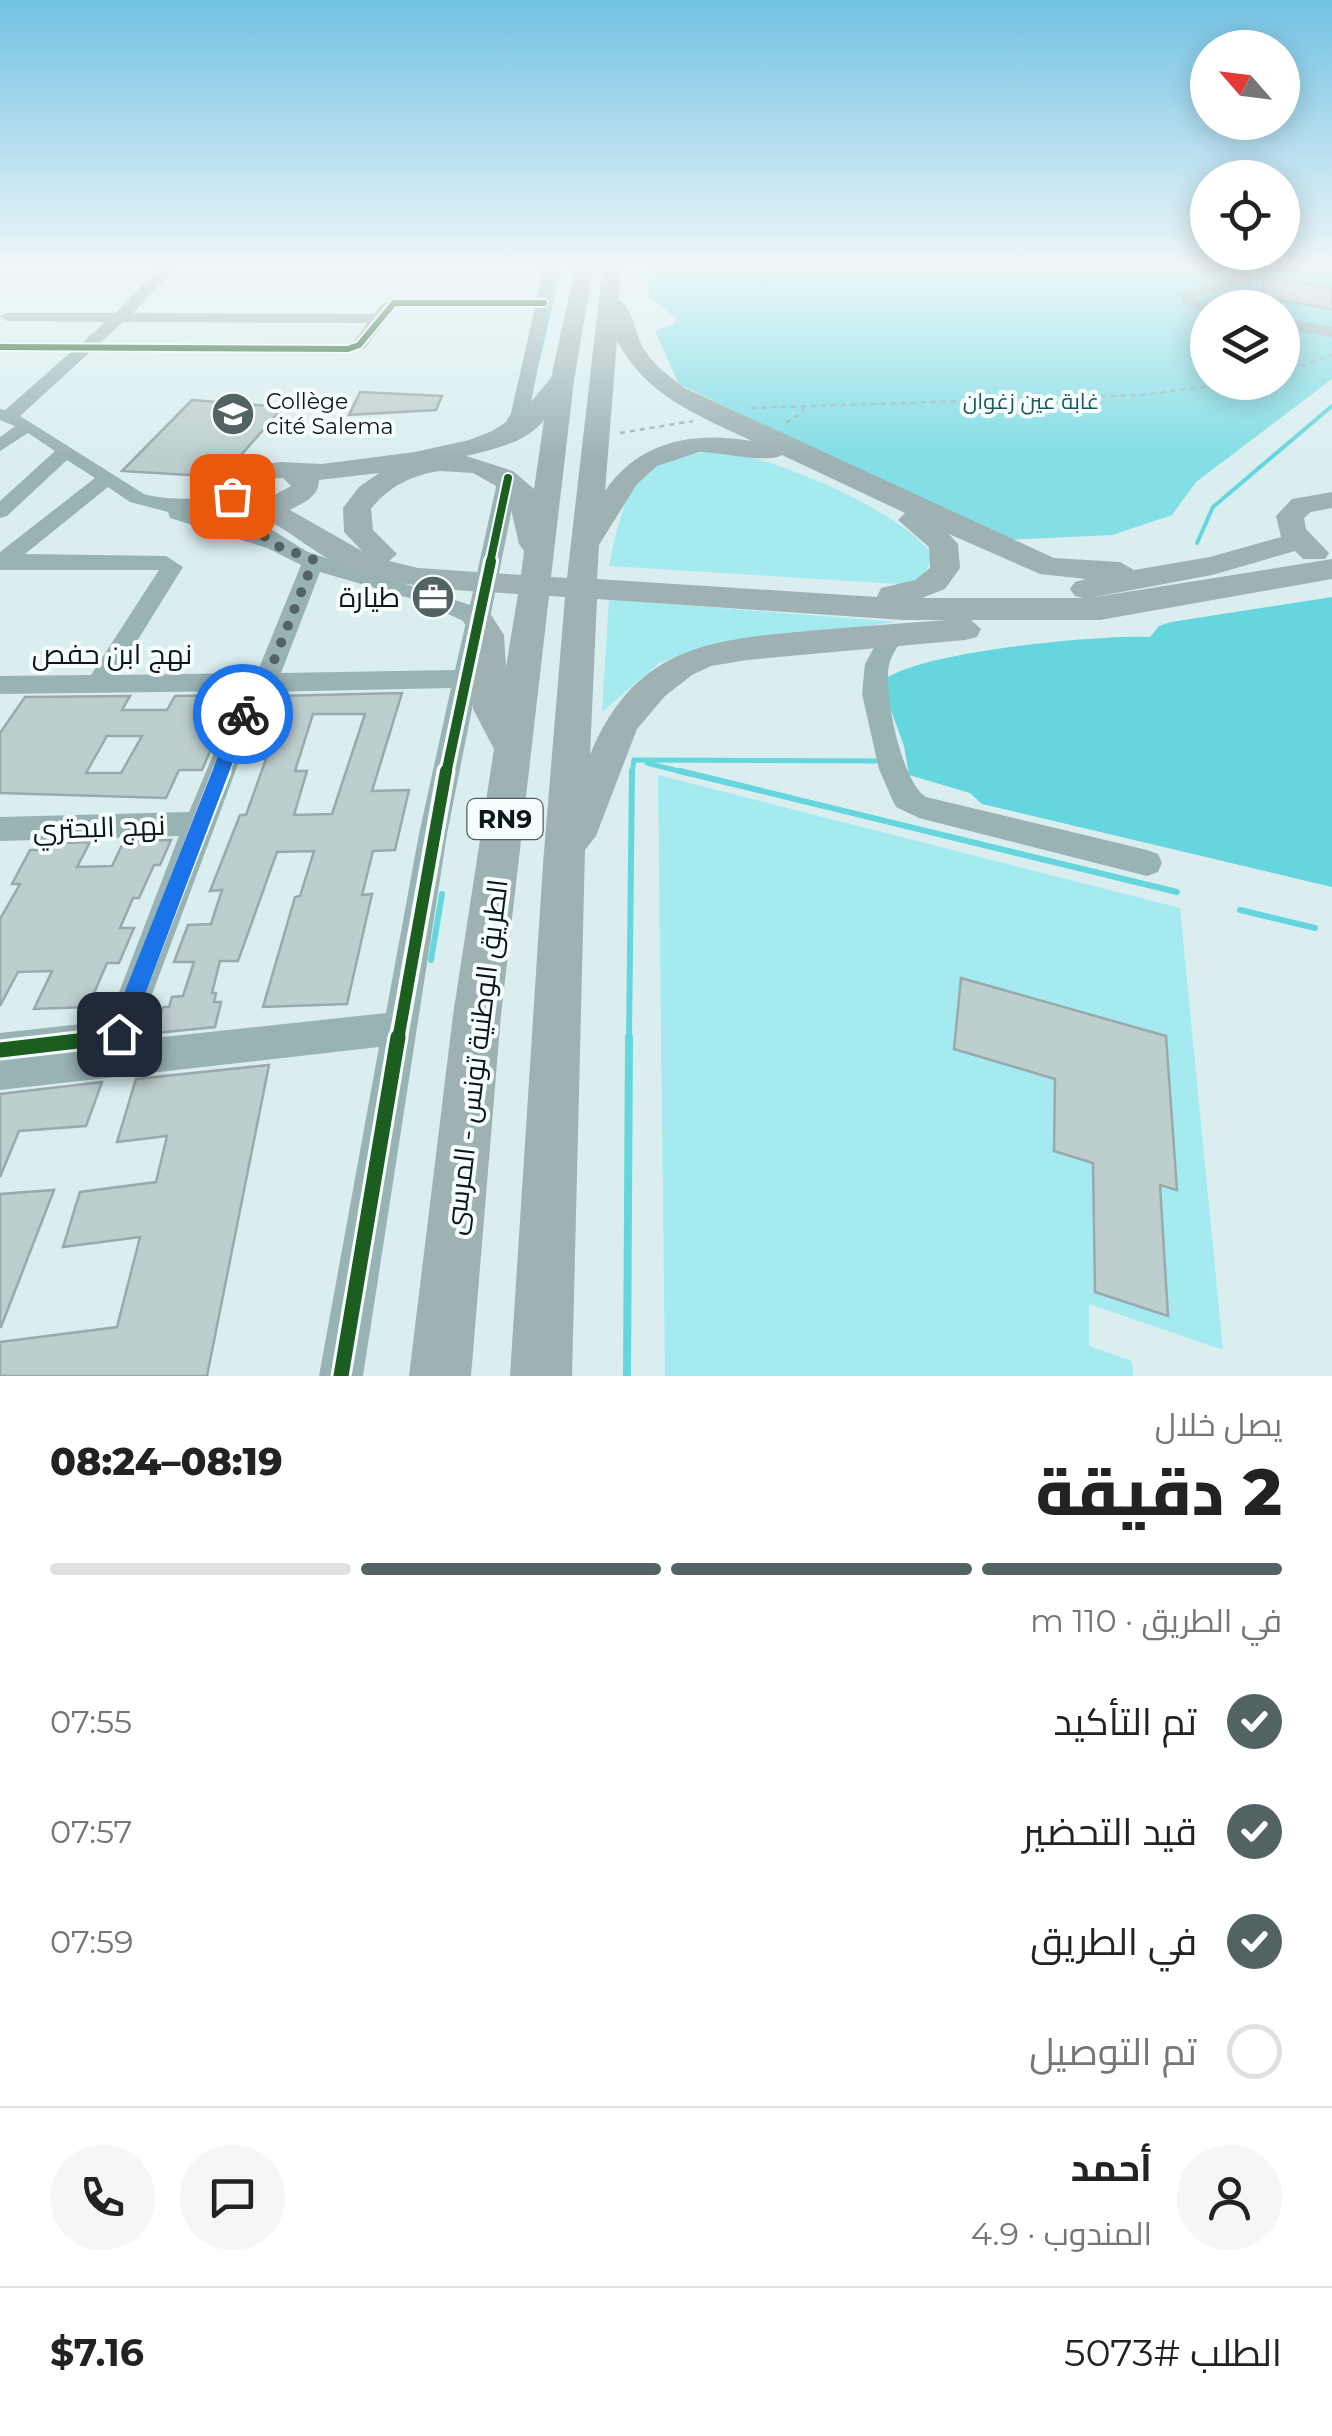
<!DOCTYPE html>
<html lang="ar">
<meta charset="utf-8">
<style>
body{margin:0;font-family:Montserrat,Cairo,sans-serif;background:#f6f6f6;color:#222;direction:rtl;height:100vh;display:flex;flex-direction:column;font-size:38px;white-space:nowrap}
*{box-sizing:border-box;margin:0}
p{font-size:32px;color:#767676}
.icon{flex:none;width:55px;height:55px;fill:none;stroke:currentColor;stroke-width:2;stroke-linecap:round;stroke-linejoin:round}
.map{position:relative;height:1376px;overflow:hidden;direction:ltr}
.sheet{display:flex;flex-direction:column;background:#fff;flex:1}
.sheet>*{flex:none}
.needle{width:65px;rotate:298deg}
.buttons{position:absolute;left:1190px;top:30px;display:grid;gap:20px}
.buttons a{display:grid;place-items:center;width:110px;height:110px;border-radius:50%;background:#fff;box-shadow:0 5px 25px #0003;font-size:50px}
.pin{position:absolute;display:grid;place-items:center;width:85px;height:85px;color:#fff;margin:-42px;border-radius:20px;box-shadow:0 5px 15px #0006}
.courier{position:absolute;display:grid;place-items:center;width:100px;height:100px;margin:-50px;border:8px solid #1a73e8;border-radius:50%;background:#fff;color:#222;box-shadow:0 2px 12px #0007}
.overview em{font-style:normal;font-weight:800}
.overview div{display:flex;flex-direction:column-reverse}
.overview{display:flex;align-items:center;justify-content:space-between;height:170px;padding:0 50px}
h1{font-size:65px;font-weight:800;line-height:75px}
.bar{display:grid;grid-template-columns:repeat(4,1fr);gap:15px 10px;align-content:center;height:120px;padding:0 50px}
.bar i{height:12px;border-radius:8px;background:#e0e0e0}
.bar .on{background:#536364}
.bar p{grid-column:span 4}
.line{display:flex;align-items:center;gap:25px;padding:0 50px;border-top:2px solid #e0e0e0}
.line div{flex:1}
.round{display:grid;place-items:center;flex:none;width:105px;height:105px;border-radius:52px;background:#f6f6f6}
ol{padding:0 50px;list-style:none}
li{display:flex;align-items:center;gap:30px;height:110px}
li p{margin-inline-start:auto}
li .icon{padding:10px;border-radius:50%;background:#536364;color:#fff;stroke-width:4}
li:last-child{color:#767676}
li i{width:55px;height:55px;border:5px solid #e0e0e0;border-radius:50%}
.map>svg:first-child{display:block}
.green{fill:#a4eaef}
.forest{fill:#83dee5;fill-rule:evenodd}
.water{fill:#65d6de}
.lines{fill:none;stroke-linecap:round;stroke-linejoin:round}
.stream-far4{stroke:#65d6de;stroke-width:2.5}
.stream-far3{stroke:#65d6de;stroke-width:4}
.stream-far2{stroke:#65d6de;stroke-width:5}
.stream-far1{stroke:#65d6de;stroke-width:6}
.stream{stroke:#65d6de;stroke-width:8}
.building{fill:#bececf;stroke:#9aa9ab;stroke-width:2.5;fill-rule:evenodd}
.path{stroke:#a0b5b7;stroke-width:2.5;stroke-dasharray:5 5;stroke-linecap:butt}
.minor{fill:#99b2b4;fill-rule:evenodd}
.highway{fill:#9eb2b4;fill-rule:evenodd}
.cycleway-far4-casing{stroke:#f6fdfd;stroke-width:10}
.cycleway-far3-casing{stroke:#f6fdfd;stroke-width:12}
.cycleway-far2-casing{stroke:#f6fdfd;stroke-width:16}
.cycleway-far1-casing{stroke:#f6fdfd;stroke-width:19}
.cycleway-casing{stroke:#f6fdfd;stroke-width:21}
.cycleway-far4{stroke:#1b5e20;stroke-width:6}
.cycleway-far3{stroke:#1b5e20;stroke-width:8}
.cycleway-far2{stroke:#1b5e20;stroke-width:10}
.cycleway-far1{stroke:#1b5e20;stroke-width:12}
.cycleway{stroke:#1b5e20;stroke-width:15}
.route{fill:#1a73e8}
.done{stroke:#536364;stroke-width:10;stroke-dasharray:0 18}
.labels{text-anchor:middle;stroke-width:8;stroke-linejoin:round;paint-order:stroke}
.far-poi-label{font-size:22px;fill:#0b1819;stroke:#f6fdfd;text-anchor:start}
.far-park-label{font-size:22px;fill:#1b575b;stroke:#f6fdfd}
.shield{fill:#f6fdfd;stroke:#525d5d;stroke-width:2.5}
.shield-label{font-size:25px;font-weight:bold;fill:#0b1819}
.poi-label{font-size:28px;fill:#0b1819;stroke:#f6fdfd;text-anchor:end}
.street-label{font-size:28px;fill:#0b1819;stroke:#f6fdfd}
</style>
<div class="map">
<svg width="1332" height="1376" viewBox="0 0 1332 1376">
<rect width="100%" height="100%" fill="#daeef0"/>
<g class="green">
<path d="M 726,451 C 785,463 896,508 933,555 L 923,579 L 899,584 L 609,566 C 626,486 634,454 726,451 Z"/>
<polygon points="609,599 897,622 701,649 659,663 602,712"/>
<polygon points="658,775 1180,908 1223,1350 1089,1304 1089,1346 1132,1361 1133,1376 665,1376"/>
</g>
<path class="forest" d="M 648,264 L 1332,264 L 1332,379 L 1196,482 L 1172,515 L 1112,535 L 1003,540 L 679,384 L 655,331 L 675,323 L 676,318 L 649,297 ZM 1208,308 L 1282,308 L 1282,382 L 1208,382 Z"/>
<path class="water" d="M 1332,597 L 1332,887 L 982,804 L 970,793 L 909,775 L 904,746 L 881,683 C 907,652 1105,634 1150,637 L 1159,626 L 1171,622 Z"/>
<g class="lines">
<polyline class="stream-far4" points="539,359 561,264"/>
<polyline class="stream-far3" points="1197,543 1213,507 1332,406"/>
<g class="stream-far2">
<polyline points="634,760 881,761"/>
<polyline points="647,763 690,774"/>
<polyline points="632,774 634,760"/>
</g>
<g class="stream-far1">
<polyline points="680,771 1177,892"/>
<polyline points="1240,910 1315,928"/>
<polyline points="431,960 442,894"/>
<polyline points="629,1040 632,771"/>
</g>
<polyline class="stream" points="627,1376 629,1037"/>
</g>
<g class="building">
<polygon points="1264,277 1332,288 1332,309 1262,297"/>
<polygon points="360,392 442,396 436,410 349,415"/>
<polygon points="192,400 283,407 222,477 122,471"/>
<path d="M 402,693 L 372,791 L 409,790 L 395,850 L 373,851 L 362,895 L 372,894 L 347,1004 L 263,1007 L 295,897 L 300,896 L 314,851 L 277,852 L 238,961 L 220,961 L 212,993 L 216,993 L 214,1002 L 221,1002 L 215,1027 L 155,1033 L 163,1007 L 169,1007 L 172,997 L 183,996 L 194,962 L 174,962 L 188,925 L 211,924 L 222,890 L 210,891 L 240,815 L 246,815 L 266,759 L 259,759 L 274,717 L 265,717 L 275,696 ZM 313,714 L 365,714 L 332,814 L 294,815 L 307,771 L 295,771 Z"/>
<path d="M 234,695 L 202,770 L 179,770 L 166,798 L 0,793 L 0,733 L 25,697 L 130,696 L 122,710 L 167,710 L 175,696 ZM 107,736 L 142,736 L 121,773 L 86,773 Z"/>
<polygon points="171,840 160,865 154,865 139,898 133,898 120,928 134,928 119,963 107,963 88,1007 34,1009 52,971 18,972 0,1006 0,919 20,884 12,884 30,850 37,850 40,844 90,842 77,867 112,866 124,841"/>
<polygon points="961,978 1166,1036 1177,1190 1160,1185 1168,1316 1095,1292 1093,1163 1054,1151 1055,1079 954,1049"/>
<polygon points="269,1065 207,1376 0,1376 0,1342 117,1327 140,1237 63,1247 80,1192 156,1182 167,1136 117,1142 136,1079"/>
<polygon points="102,1082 86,1126 19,1131 0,1177 0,1094"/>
<polygon points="54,1190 1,1327 0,1327 0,1194"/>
</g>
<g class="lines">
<g class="path">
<polyline points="1282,373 1332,355"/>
<polyline points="751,408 1140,395 1244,382"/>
<polyline points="786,423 801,413 804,406"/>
<polyline points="620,433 693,421"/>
</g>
<g class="minor">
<path d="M 164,264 L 179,264 L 133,313 L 374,314 L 382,304 L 394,299 L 537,299 L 544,264 L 558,264 L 529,413 C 520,429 505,444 486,441 L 483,437 L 506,422 L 511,413 L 535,307 L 397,307 L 365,348 L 348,354 L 90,352 L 20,416 L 144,494 C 180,504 219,493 254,504 L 264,525 L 308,552 L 470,605 L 498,478 L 508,472 L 518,478 L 447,834 L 363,1376 L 319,1376 L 379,1047 L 0,1090 L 0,1033 L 108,1021 L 179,836 L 0,841 L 0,817 L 189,812 L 240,691 L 0,694 L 0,676 L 91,675 L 159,570 L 0,570 L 0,552 L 95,478 L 67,460 L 7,516 L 0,518 L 0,501 L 55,451 L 28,433 L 0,451 L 0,437 L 15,426 L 0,420 L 0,409 L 5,410 L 71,352 L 0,352 L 0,342 L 82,343 L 105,322 L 7,321 L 0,316 L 7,313 L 115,313 ZM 123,322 L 367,323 L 353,342 L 346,344 L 100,343 ZM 108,487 L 130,502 L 168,512 L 170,518 L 267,548 L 301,565 L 257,673 L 116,675 L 183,567 L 166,556 L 25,554 ZM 192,512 L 239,512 L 245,529 ZM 320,572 L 416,600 L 466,622 L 455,670 L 281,673 ZM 451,688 L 419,834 L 386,1013 L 135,1040 L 265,692 Z"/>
<polygon points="1261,264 1332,265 1332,273 1265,272 1246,283 1195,297 1196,301 1213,306 1208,308 1208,313 1182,304 1182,292 1236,277"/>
<polygon points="1282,319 1332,327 1332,337 1282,328"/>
<path d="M 891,629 L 903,637 C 898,646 891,656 889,665 C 883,693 902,783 926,797 L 1147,850 L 1158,854 L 1162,863 L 1158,872 L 1147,876 L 919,818 L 896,807 L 892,799 L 879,769 L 862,694 L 865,664 L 883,631 Z"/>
</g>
<path class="highway" d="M 576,264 L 594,264 L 574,380 L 551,577 L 567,578 L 603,264 L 621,264 L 619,300 C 633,308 635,335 644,349 C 654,366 670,377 685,388 L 1054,558 L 1120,562 L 1134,570 L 1210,557 L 1281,537 L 1276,516 L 1292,499 L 1332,492 L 1332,508 L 1311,512 L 1304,518 L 1306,529 L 1329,553 L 1325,559 L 1303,559 L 1295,551 L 1212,575 L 1089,598 L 1332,559 L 1332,579 L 1100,620 L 971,620 L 981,629 L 977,637 L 965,640 L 747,660 L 711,666 L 692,675 L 665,696 L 637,729 L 596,836 L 585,850 L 572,1376 L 510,1376 L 543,864 L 565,597 L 549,596 L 501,1015 L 471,1376 L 409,1376 L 453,1015 L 494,749 L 473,709 L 472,635 L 461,618 L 466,610 L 477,607 L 488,610 L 504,635 L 506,667 L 518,594 C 455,590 394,589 337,563 C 313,552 294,534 271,522 C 251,512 233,517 218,496 L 231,476 L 254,465 L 281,462 L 322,464 L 415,452 L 469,440 L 513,423 L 551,378 ZM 617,340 C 644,395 699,416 752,441 C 693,431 639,441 605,491 ZM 544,420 L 534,489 L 513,471 L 466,456 C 494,449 526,443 544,420 ZM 699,452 C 720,452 769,464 782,455 L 905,513 L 898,520 L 929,547 L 930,568 L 915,580 L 881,588 L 877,597 L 597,579 L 599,545 L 637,484 L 657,466 ZM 440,471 L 473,473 L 507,492 L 519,544 L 524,551 L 521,575 L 418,568 L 389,561 L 397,554 L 373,530 L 371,509 C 389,486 412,475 440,471 ZM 379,473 L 359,487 L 343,508 L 344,532 L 362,551 L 290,510 C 303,503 319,497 319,480 ZM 283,478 L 291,486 L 269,498 L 253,499 L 247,494 L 264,479 ZM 949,534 L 1040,574 L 1086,579 L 1075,582 L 1070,589 L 1075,596 L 1084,598 L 922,598 L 945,589 L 960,568 L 958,544 ZM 597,599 L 903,620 L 947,620 C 901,623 854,627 808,631 C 705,640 634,649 590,755 Z"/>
<g class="cycleway-far4-casing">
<polyline id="cycleway-far4" points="0,347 348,349 359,345 394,303 544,303"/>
</g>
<g class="cycleway-far3-casing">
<polyline id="cycleway-far3" points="490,563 508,478"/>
</g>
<g class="cycleway-far2-casing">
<g id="cycleway-far2">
<polyline points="221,774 256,683"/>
<polyline points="446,774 491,561"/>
</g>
</g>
<g class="cycleway-far1-casing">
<g id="cycleway-far1">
<polyline points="107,1040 119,1034 222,771"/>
<polyline points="398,1040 446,771"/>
</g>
</g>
<g class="cycleway-casing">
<g id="cycleway">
<polyline points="0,1050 112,1037"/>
<polyline points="341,1376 398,1037"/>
</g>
</g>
<use href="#cycleway-far4" class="cycleway-far4"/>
<use href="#cycleway-far3" class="cycleway-far3"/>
<use href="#cycleway-far2" class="cycleway-far2"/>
<use href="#cycleway-far1" class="cycleway-far1"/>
<use href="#cycleway" class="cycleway"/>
</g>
<linearGradient id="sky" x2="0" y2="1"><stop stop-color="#73c2e4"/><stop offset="0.58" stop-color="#eef7f8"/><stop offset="1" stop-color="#eef7f8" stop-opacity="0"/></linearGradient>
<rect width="1332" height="457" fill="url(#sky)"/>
<polygon class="route" points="243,708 251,714 130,1034 127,1042 119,1045 111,1042 108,1034 235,714"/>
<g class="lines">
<polyline class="done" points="232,496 247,508 254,528 275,545 314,560 265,683 256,683 243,714"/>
</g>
<defs>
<g id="school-disc" transform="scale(2.25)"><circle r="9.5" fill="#536364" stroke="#f6fdfd"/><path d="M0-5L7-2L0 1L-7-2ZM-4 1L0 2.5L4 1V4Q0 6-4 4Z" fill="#fff"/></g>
<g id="office-disc" transform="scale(2.25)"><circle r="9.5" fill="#536364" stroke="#f6fdfd"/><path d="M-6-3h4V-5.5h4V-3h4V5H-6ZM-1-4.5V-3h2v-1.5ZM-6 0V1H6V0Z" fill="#fff"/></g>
</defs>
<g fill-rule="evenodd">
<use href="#school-disc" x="233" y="414"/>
<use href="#office-disc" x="433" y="597"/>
</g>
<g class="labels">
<g class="far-poi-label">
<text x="266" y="409">Collège<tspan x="266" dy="25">cité Salema</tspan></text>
</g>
<g class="far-park-label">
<text x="1031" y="409">غابة عين زغوان</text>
</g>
<rect class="shield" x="467.5" y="799" width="75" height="40" rx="8"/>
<g class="shield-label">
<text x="505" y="828">RN9</text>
</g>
<g class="poi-label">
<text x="400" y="607">طيارة</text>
</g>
<g class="street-label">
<text x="112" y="664">نهج ابن حفص</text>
<text transform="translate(99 827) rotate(-2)" y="10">نهج البحتري</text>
<text transform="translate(476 1057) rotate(-83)" y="10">الطريق الوطنية تونس - المرسى</text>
</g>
</g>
</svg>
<div class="buttons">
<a><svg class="needle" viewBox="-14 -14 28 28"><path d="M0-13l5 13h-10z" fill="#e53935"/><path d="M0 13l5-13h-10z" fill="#767676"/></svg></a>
<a><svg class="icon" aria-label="locate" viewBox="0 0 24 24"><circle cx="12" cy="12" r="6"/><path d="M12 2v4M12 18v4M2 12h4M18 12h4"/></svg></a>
<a><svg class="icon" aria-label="layers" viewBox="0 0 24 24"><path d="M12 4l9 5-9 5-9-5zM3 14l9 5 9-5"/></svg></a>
</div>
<div class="pin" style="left:232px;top:496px;background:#ea580c"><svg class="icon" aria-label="bag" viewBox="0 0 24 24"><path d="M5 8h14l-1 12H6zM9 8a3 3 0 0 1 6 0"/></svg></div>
<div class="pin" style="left:119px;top:1034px;background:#1f2937"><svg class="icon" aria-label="home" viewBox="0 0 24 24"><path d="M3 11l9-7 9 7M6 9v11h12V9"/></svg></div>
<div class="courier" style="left:243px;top:714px"><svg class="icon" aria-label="bike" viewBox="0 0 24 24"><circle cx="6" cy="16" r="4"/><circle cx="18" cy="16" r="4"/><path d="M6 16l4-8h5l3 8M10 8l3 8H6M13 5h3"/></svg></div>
</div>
<section class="sheet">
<div class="overview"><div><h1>2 دقيقة</h1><p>يصل خلال</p></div><em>08:19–08:24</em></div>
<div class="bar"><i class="on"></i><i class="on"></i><i class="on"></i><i></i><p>في الطريق · 110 m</p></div>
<ol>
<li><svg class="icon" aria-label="check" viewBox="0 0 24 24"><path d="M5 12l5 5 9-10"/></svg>تم التأكيد<p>07:55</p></li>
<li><svg class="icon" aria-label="check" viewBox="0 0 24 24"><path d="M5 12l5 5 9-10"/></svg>قيد التحضير<p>07:57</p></li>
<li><svg class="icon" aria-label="check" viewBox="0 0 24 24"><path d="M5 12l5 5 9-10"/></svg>في الطريق<p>07:59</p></li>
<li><i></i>تم التوصيل</li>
</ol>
<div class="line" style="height:180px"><a class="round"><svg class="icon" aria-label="person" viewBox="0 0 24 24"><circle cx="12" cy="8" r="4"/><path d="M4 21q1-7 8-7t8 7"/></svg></a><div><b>أحمد</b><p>المندوب · 4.9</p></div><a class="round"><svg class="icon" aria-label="chat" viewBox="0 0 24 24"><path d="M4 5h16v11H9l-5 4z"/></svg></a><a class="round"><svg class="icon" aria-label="phone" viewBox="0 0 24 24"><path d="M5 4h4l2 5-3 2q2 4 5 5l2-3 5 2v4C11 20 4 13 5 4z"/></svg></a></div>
<div class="line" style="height:130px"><div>الطلب #5073</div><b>$7.16</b></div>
</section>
